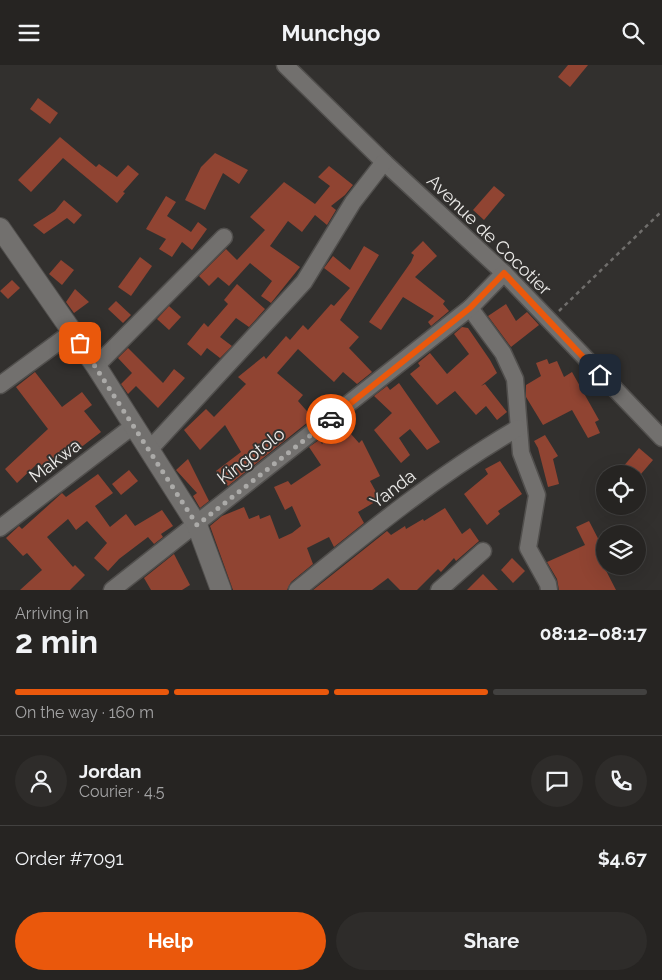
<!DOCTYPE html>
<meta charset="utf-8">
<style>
body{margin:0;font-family:Raleway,sans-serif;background:#2e2c2a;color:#f1f3f6;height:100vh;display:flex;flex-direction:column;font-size:19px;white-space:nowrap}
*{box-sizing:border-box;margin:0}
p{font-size:16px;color:#a4a4a5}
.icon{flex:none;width:28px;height:28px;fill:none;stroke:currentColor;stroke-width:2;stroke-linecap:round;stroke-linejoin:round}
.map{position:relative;height:525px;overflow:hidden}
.details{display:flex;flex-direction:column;background:#262422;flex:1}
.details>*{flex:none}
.buttons{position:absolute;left:596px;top:400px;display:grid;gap:10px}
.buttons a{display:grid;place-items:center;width:50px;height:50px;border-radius:50%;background:#262422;box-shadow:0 5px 20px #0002,0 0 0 1px #424140;font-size:25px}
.pin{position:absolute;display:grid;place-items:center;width:42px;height:42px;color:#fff;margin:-21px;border-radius:10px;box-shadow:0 2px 8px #0006}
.courier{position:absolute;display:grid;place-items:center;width:50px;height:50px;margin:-25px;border:4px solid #ea580c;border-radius:50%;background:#fff;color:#222;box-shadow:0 1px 6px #0007}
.overview em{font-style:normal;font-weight:700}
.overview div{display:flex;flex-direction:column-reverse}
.overview{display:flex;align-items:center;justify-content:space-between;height:85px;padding:0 15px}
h1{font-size:32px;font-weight:700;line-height:38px}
.bar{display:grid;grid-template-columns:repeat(4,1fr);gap:8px 5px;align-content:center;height:60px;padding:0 15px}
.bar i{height:6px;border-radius:4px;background:#424140}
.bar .current{background:#ea580c}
.bar p{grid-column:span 4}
.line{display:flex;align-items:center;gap:12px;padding:0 15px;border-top:1px solid #424140}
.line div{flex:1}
.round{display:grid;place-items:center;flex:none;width:52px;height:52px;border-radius:26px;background:#2e2c2a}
.cta{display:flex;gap:10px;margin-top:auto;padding:10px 15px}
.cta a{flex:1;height:58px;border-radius:30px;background:#ea580c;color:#fff;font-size:20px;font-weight:700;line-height:58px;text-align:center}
.cta a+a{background:#2e2c2a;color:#f1f3f6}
header{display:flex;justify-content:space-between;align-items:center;height:65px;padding:0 15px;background:#262422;font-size:22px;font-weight:700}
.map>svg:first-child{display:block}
.building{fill:#904432}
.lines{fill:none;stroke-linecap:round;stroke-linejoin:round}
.minor-casing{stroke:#514f4d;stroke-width:19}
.tertiary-casing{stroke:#514f4d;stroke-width:22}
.path{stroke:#706e6c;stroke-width:2.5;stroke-dasharray:4 4;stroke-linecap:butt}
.minor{stroke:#72706e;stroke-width:16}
.tertiary{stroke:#72706e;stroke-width:20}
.done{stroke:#abaaa8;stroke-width:5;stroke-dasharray:0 9}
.route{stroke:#ea580c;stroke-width:6}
.labels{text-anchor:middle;stroke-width:4;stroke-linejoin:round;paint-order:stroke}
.street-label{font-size:18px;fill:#ecebe9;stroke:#32302e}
</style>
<header><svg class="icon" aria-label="menu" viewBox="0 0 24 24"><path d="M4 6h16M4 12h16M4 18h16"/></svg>Munchgo<svg class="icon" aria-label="search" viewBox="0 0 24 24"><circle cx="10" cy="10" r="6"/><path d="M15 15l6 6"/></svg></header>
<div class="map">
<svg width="662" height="525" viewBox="0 0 662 525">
<rect width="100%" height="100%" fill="#32302e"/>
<g class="building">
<polygon points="568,0 588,0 570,22 558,12"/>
<polygon points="38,33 58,48 50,59 30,44"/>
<polygon points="60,72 96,102 99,99 117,112 128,100 139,109 123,127 125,128 117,138 63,93 31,127 18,115"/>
<polygon points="215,88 248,105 239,119 223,108 205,145 185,135 201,102"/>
<polygon points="329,101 353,120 345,130 331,141 336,145 327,160 315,150 302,167 288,156 270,181 300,202 271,238 261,231 272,216 250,198 229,221 218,212 209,221 199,211 226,184 237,195 265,165 250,152 284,117 315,139 330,121 318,112"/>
<polygon points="494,121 505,130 484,155 473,145"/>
<polygon points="166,131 176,137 167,151 191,167 198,157 207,164 192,185 182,177 172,192 159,184 166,174 146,164"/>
<polygon points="64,135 82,150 74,159 67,153 44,169 33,160 55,146"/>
<polygon points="423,176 437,191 415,212 445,236 443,239 449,246 431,261 428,257 434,251 403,232 381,265 369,257 411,197 414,190 411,188"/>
<polygon points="364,181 379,190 340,255 359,272 349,283 372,307 357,319 343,307 334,317 298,284 277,308 303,330 298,336 313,353 228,421 216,406 241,387 225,360 200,385 184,365 206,344 214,352 246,319 238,312 264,291 266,294 286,271 290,275 303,260 308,265 331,239 334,241 350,223 324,203 333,191 350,205"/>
<polygon points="140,192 152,201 131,231 118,222"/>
<polygon points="61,195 74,205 62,220 49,209"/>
<polygon points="12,215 20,223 8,234 0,226"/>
<polygon points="237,219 265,244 249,262 236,253 220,272 232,281 220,293 207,283 201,291 187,279 204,258 208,262 228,239 224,235"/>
<polygon points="75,224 89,237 74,248 66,237"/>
<polygon points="116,236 131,250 123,258 108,244"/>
<polygon points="506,239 516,256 527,247 539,260 511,282 488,251"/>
<polygon points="169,241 181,252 169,265 157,254"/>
<polygon points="462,262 468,263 490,295 497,308 481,321 485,319 507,347 497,355 486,341 476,350 455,326 437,340 410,309 420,301 418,298 430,288 447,309 469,289 454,269"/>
<polygon points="128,283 163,318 174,304 185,313 158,343 136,321 128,329 121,319 132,308 118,293"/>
<polygon points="547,294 549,299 557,296 564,312 572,307 599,355 595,357 600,368 588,373 572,345 543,360 526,332 526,320 541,311 536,298"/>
<polygon points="35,307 62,342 82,327 92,340 84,346 101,367 71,390 66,384 44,405 38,398 17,418 5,404 48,364 16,322"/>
<polygon points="399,318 440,377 427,385 410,364 399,373 410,390 401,398 374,365 392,348 374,331 387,321 390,325"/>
<polygon points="343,360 359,378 362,375 380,411 370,416 380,434 358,447 364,458 334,482 329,472 307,483 313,499 291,517 287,525 233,525 210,461 222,451 244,442 249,454 259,450 260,454 270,450 279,474 292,468 301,461 292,441 285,445 274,422 288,416 291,420 321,400 309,382 319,375 322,379"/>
<polygon points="545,370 558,391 553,394 559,419 548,422 538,383 534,376"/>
<polygon points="639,383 653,395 641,409 628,409 622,403"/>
<polygon points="188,394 209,436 200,443 193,431 197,428 176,405"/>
<polygon points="500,396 522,429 498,446 500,449 487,460 464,429 488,409 485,404"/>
<polygon points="129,405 138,416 121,430 112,419"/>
<polygon points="98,409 113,428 95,441 110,462 126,449 135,461 162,445 173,461 161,469 163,472 154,479 148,472 119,494 108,506 94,493 107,478 87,456 76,465 68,454 47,472 73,502 75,500 85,510 70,525 20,525 42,505 27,488 23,491 6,473 19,461 22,464 62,428 66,432"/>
<polygon points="445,443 462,469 470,463 479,476 456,496 454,493 441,507 438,504 417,525 400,525 388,513 372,525 313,525 387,466 391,470 405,461 406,464 423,454 424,456"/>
<polygon points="589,456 605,487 599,492 616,525 559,525 557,514 547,497 585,480 576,462"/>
<polygon points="174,489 190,520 182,525 151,525 144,513"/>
<polygon points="512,493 525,506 513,518 501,505"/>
<polygon points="483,509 498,525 467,525"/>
</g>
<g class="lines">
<g class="minor-casing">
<g id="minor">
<polyline points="285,0 384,97 504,208 662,373"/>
<polyline points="470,243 503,288 515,314 521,388 537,430 528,483 548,519 549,525"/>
<polyline points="96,301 224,172"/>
<polyline points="0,320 72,267"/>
<polyline points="149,385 304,217 353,137 384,97"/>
<polyline points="0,463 133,361"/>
<polyline points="112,525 470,243 504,208"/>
<path d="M 297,525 C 368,467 439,409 518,363"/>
<polyline points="439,525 483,486"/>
</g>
</g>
<g class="tertiary-casing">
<polyline id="tertiary" points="0,163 96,301 197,460 221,525"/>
</g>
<polyline class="path" points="559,246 662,146"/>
<use href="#minor" class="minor"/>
<use href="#tertiary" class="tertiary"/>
</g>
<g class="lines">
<polyline class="done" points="80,278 197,460 331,354"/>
<polyline class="route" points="331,354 470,243 504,208 600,310"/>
</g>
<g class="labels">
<g class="street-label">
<text transform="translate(489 170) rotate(44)" y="6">Avenue de Cocotier</text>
<text transform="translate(251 391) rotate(-38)" y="6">Kingotolo</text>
<text transform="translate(55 396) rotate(-37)" y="6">Makwa</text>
<text transform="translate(393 424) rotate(-37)" y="6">Yanda</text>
</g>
</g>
</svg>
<div class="buttons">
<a><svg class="icon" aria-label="locate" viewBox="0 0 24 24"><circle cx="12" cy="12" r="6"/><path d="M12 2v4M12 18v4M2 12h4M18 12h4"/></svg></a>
<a><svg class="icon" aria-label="layers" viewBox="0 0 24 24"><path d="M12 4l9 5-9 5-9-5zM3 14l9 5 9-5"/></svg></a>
</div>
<div class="pin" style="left:80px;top:278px;background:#ea580c"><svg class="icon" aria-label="bag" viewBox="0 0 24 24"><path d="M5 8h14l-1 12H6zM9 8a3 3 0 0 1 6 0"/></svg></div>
<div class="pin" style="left:600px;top:310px;background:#1f2937"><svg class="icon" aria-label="home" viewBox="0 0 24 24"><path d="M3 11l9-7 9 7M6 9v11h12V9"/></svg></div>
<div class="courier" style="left:331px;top:354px"><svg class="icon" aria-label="car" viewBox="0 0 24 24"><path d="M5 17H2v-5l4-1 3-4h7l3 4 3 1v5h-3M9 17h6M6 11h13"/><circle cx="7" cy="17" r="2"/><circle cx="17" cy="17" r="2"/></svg></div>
</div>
<section class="details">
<div class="overview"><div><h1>2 min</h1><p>Arriving in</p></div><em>08:12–08:17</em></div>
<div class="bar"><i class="current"></i><i class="current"></i><i class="current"></i><i></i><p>On the way · 160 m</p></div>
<div class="line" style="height:90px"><a class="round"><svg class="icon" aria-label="person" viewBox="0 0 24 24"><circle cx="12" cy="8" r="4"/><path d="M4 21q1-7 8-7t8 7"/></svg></a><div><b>Jordan</b><p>Courier · 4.5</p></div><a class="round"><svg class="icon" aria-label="chat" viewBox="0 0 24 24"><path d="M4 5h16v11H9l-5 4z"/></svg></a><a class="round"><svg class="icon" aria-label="phone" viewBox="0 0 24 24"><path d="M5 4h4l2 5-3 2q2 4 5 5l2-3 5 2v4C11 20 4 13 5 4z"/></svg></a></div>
<div class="line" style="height:65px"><div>Order #7091</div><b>$4.67</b></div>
<div class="cta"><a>Help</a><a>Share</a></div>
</section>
